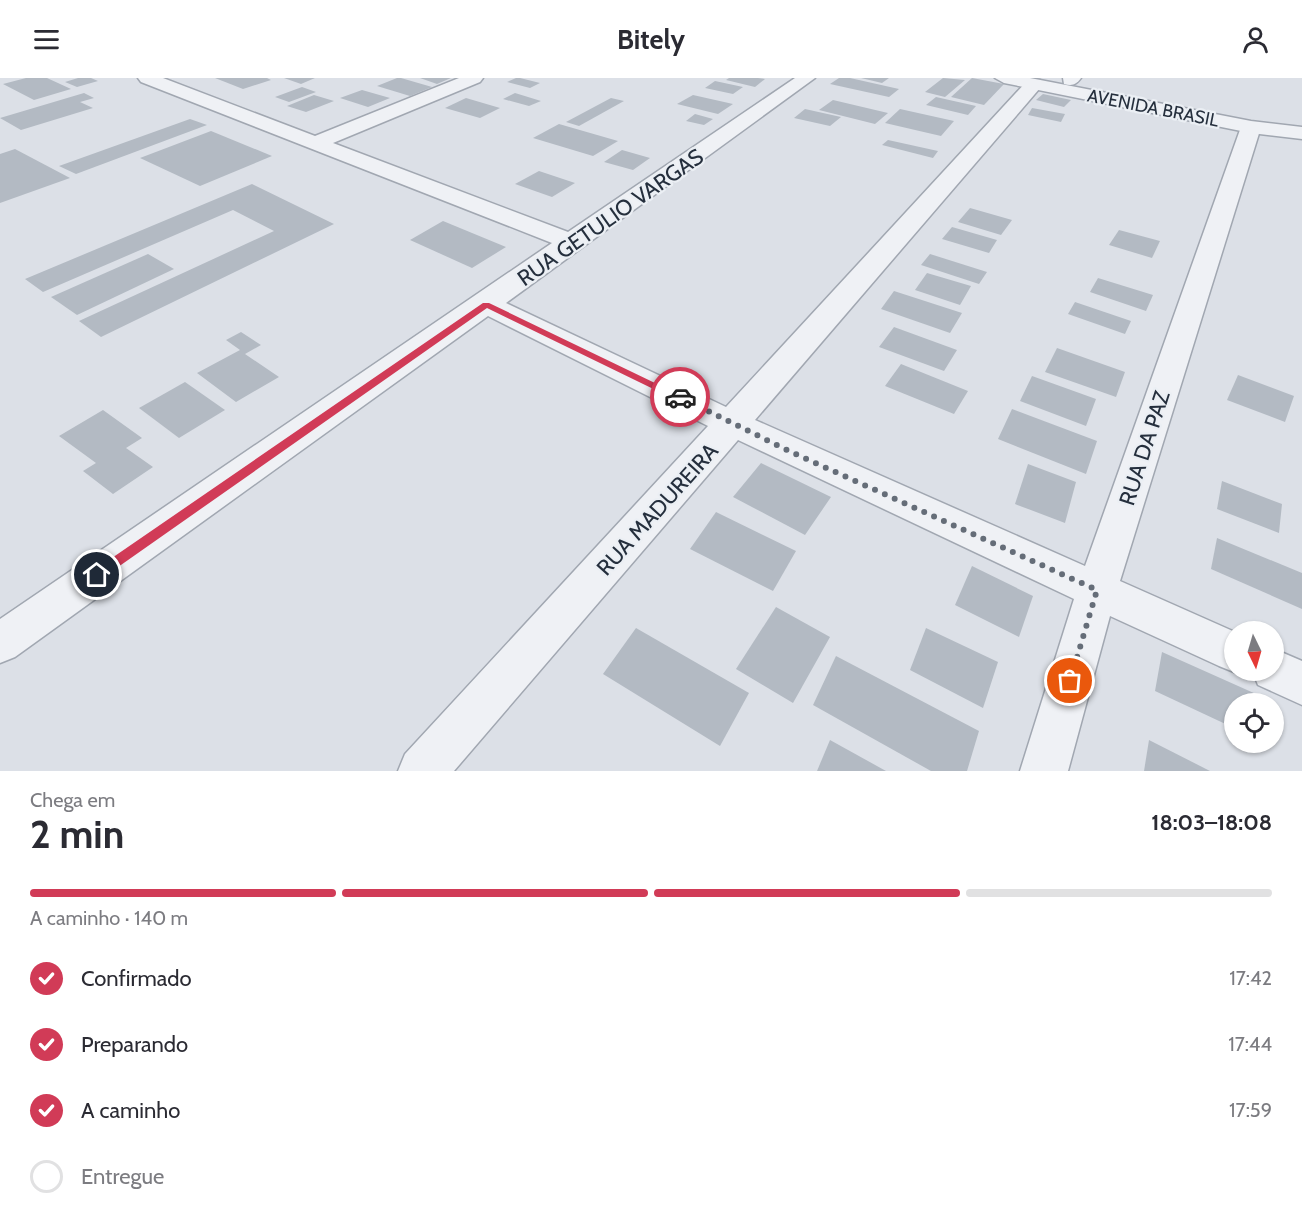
<!DOCTYPE html>
<html lang="pt">
<meta charset="utf-8">
<style>
body{margin:0;font-family:Cabin,sans-serif;background:#f2f2f3;color:#2b2b33;height:100vh;display:flex;flex-direction:column;font-size:22px;white-space:nowrap}
*{box-sizing:border-box;margin:0}
p{font-size:20px;color:#7c7c81}
.icon{flex:none;width:33px;height:33px;fill:none;stroke:currentColor;stroke-width:2;stroke-linecap:round;stroke-linejoin:round}
.map{position:relative;height:693px;overflow:hidden}
.details{display:flex;flex-direction:column;background:#fff;flex:1}
.details>*{flex:none}
.needle{width:39px;rotate:175deg}
.buttons{position:absolute;left:1224px;top:543px;display:grid;gap:12px}
.buttons a{display:grid;place-items:center;width:60px;height:60px;border-radius:50%;background:#fff;box-shadow:0 2px 4px #0004;font-size:30px}
.pin{position:absolute;display:grid;place-items:center;width:51px;height:51px;color:#fff;margin:-26px;border:3px solid #fff;border-radius:50%;box-shadow:0 2px 6px #0007}
.courier{position:absolute;display:grid;place-items:center;width:60px;height:60px;margin:-30px;border:4px solid #d13b57;border-radius:50%;background:#fff;color:#222;box-shadow:0 2px 8px #0007}
.headline em{font-style:normal;font-weight:700}
.headline div{display:flex;flex-direction:column-reverse}
.headline{display:flex;align-items:center;justify-content:space-between;height:102px;padding:0 30px}
h1{font-size:39px;font-weight:700;line-height:45px}
.bar{display:grid;grid-template-columns:repeat(4,1fr);gap:9px 6px;align-content:center;height:72px;padding:0 30px}
.bar i{height:8px;border-radius:4px;background:#e1e1e2}
.bar .on{background:#d13b57}
.bar p{grid-column:span 4}
ol{padding:0 30px;list-style:none}
li{display:flex;align-items:center;gap:18px;height:66px}
li p{margin-inline-start:auto}
li .icon{padding:6px;border-radius:50%;background:#d13b57;color:#fff;stroke-width:4}
li:last-child{color:#7c7c81}
li i{width:33px;height:33px;border:3px solid #e1e1e2;border-radius:50%}
header{display:flex;justify-content:space-between;align-items:center;height:78px;padding:0 30px;background:#fff;font-size:27px;font-weight:700}
.map>svg:first-child{display:block}
.building{fill:#b3bac3}
.lines{fill:none;stroke-linecap:round;stroke-linejoin:round}
.minor-casing{stroke:#a1a7b1;stroke-width:3}
.tertiary-casing{stroke:#a1a7b1;stroke-width:3}
.minor{fill:#eff1f5;fill-rule:evenodd}
.tertiary{fill:#eff1f5;fill-rule:evenodd}
.route{fill:#d13b57}
.done{stroke:#656d78;stroke-width:6;stroke-dasharray:0 10.8}
.labels{text-anchor:middle;stroke-width:4.5;stroke-linejoin:round;paint-order:stroke}
.far-street-label{font-size:18px;fill:#252f3d;stroke:#ebeff4}
.street-label{font-size:22px;fill:#252f3d;stroke:#ebeff4}
</style>
<header><svg class="icon" aria-label="menu" viewBox="0 0 24 24"><path d="M4 6h16M4 12h16M4 18h16"/></svg>Bitely<svg class="icon" aria-label="person" viewBox="0 0 24 24"><circle cx="12" cy="8" r="4"/><path d="M4 21q1-7 8-7t8 7"/></svg></header>
<div class="map">
<svg width="1302" height="693" viewBox="0 0 1302 693">
<rect width="100%" height="100%" fill="#dce0e7"/>
<g class="building">
<polygon points="26,0 47,0 71,11 34,22 3,6"/>
<polygon points="78,0 91,0 98,3 77,9 65,4"/>
<polygon points="215,0 267,0 271,2 243,11"/>
<polygon points="284,0 315,0 301,6"/>
<polygon points="397,0 401,0 432,9 410,18 377,8"/>
<polygon points="420,0 451,0 437,6"/>
<polygon points="516,0 520,0 540,5 530,10 507,4"/>
<polygon points="729,0 758,0 765,1 755,9 726,2"/>
<polygon points="839,0 850,0 899,11 889,19 830,6"/>
<polygon points="861,0 889,0 882,5"/>
<polygon points="943,0 965,2 945,19 925,14"/>
<polygon points="972,0 1004,6 984,27 951,19"/>
<polygon points="715,3 743,9 733,16 705,10"/>
<polygon points="302,9 316,14 289,24 275,19"/>
<polygon points="362,12 390,20 368,29 340,20"/>
<polygon points="84,15 94,20 80,24 93,30 21,52 0,40"/>
<polygon points="515,15 541,23 529,28 503,21"/>
<polygon points="1043,16 1071,22 1064,29 1036,22"/>
<polygon points="314,17 334,23 306,34 287,28"/>
<polygon points="693,17 733,26 718,36 677,26"/>
<polygon points="936,19 976,28 968,37 926,27"/>
<polygon points="466,20 500,30 480,40 445,30"/>
<polygon points="611,20 624,23 579,48 566,44"/>
<polygon points="833,22 888,35 875,46 819,32"/>
<polygon points="1032,30 1065,36 1061,44 1028,37"/>
<polygon points="805,31 841,39 830,48 794,40"/>
<polygon points="900,31 954,43 941,58 885,45"/>
<polygon points="695,36 713,41 704,47 686,43"/>
<polygon points="190,41 207,47 76,96 59,88"/>
<polygon points="559,46 618,63 593,78 533,60"/>
<polygon points="211,53 272,78 200,108 140,80"/>
<polygon points="888,62 938,73 933,80 882,67"/>
<polygon points="15,71 70,100 0,125 0,76"/>
<polygon points="622,72 650,80 633,92 604,84"/>
<polygon points="539,93 575,105 552,119 515,106"/>
<polygon points="252,106 334,146 101,259 79,243 274,153 233,132 43,214 25,201"/>
<polygon points="970,130 1012,142 1001,157 958,144"/>
<polygon points="443,143 506,169 472,190 410,162"/>
<polygon points="952,149 997,162 989,175 942,161"/>
<polygon points="1119,152 1160,163 1152,180 1109,167"/>
<polygon points="148,176 174,191 77,237 51,219"/>
<polygon points="930,176 987,194 979,206 921,187"/>
<polygon points="927,195 971,208 960,227 915,212"/>
<polygon points="1098,200 1153,217 1146,233 1090,214"/>
<polygon points="894,213 962,235 950,255 881,231"/>
<polygon points="1075,224 1131,243 1125,256 1068,236"/>
<polygon points="894,249 957,272 944,293 879,269"/>
<polygon points="241,254 261,267 245,276 279,299 236,324 197,295 240,272 226,262"/>
<polygon points="1057,270 1125,294 1116,319 1045,294"/>
<polygon points="901,286 968,313 954,336 885,308"/>
<polygon points="1238,297 1294,318 1285,344 1227,322"/>
<polygon points="1032,298 1096,321 1086,348 1020,323"/>
<polygon points="185,304 225,332 179,360 139,330"/>
<polygon points="1012,331 1097,363 1086,396 998,361"/>
<polygon points="103,332 142,360 126,370 153,389 113,416 83,393 96,385 59,358"/>
<polygon points="761,385 831,419 805,457 733,419"/>
<polygon points="1028,386 1076,404 1065,445 1015,426"/>
<polygon points="1222,403 1282,426 1279,455 1217,431"/>
<polygon points="716,434 796,473 773,513 690,471"/>
<polygon points="1217,460 1302,495 1302,531 1211,491"/>
<polygon points="972,488 1033,518 1019,559 955,527"/>
<polygon points="776,529 830,559 793,625 736,591"/>
<polygon points="636,550 749,615 720,668 603,596"/>
<polygon points="926,550 998,584 983,630 910,592"/>
<polygon points="1162,574 1265,620 1265,626 1234,626 1234,650 1155,613"/>
<polygon points="836,578 979,653 967,693 931,693 813,627"/>
<polygon points="830,662 886,693 817,693"/>
<polygon points="1149,662 1210,693 1144,693"/>
</g>
<g class="lines">
<g class="minor-casing">
<g id="minor">
<polygon points="138,0 163,0 315,58 459,0 483,0 480,4 333,65 568,154 795,0 815,0 506,225 726,329 1028,2 1040,2 1043,6 1040,10 755,342 1085,488 1241,49 1244,45 1258,45 1261,49 1120,503 1235,554 1234,592 1239,592 1234,594 1219,588 1110,538 1068,693 1020,693 1074,521 738,362 454,693 398,693 405,676 708,348 488,238 15,579 0,585 0,541 552,165 141,4"/>
<path d="M 1063,0 L 1081,0 C 1076,7 1072,8 1064,6 Z"/>
<polygon points="1274,571 1302,583 1302,627 1258,607 1252,592 1274,592"/>
</g>
</g>
<g class="tertiary-casing">
<polygon id="tertiary" points="995,0 1030,0 1251,43 1302,49 1302,61 1251,55 1004,5"/>
</g>
<use href="#minor" class="minor"/>
<use href="#tertiary" class="tertiary"/>
</g>
<polygon class="route" points="483,225 489,225 684,319 676,322 487,230 101,501 93,501 93,493"/>
<g class="lines">
<polyline class="done" points="680,319 791,374 1097,512 1070,603"/>
</g>
<g class="labels">
<g class="far-street-label">
<text transform="translate(1153 30) rotate(11)" y="6">AVENIDA BRASIL</text>
</g>
<g class="street-label">
<text transform="translate(610 139) rotate(-35)" y="8">RUA GETULIO VARGAS</text>
<text transform="translate(1144 370) rotate(-72)" y="8">RUA DA PAZ</text>
<text transform="translate(657 431) rotate(-48)" y="8">RUA MADUREIRA</text>
</g>
</g>
</svg>
<div class="buttons">
<a><svg class="needle" viewBox="-14 -14 28 28"><path d="M0-13l5 13h-10z" fill="#e53935"/><path d="M0 13l5-13h-10z" fill="#7c7c81"/></svg></a>
<a><svg class="icon" aria-label="locate" viewBox="0 0 24 24"><circle cx="12" cy="12" r="6"/><path d="M12 2v4M12 18v4M2 12h4M18 12h4"/></svg></a>
</div>
<div class="pin" style="left:1070px;top:603px;background:#ea580c"><svg class="icon" aria-label="bag" viewBox="0 0 24 24"><path d="M5 8h14l-1 12H6zM9 8a3 3 0 0 1 6 0"/></svg></div>
<div class="pin" style="left:97px;top:497px;background:#1f2937"><svg class="icon" aria-label="home" viewBox="0 0 24 24"><path d="M3 11l9-7 9 7M6 9v11h12V9"/></svg></div>
<div class="courier" style="left:680px;top:319px"><svg class="icon" aria-label="car" viewBox="0 0 24 24"><path d="M5 17H2v-5l4-1 3-4h7l3 4 3 1v5h-3M9 17h6M6 11h13"/><circle cx="7" cy="17" r="2"/><circle cx="17" cy="17" r="2"/></svg></div>
</div>
<section class="details">
<div class="headline"><div><h1>2 min</h1><p>Chega em</p></div><em>18:03–18:08</em></div>
<div class="bar"><i class="on"></i><i class="on"></i><i class="on"></i><i></i><p>A caminho · 140 m</p></div>
<ol>
<li><svg class="icon" aria-label="check" viewBox="0 0 24 24"><path d="M5 12l5 5 9-10"/></svg>Confirmado<p>17:42</p></li>
<li><svg class="icon" aria-label="check" viewBox="0 0 24 24"><path d="M5 12l5 5 9-10"/></svg>Preparando<p>17:44</p></li>
<li><svg class="icon" aria-label="check" viewBox="0 0 24 24"><path d="M5 12l5 5 9-10"/></svg>A caminho<p>17:59</p></li>
<li><i></i>Entregue</li>
</ol>
</section>
